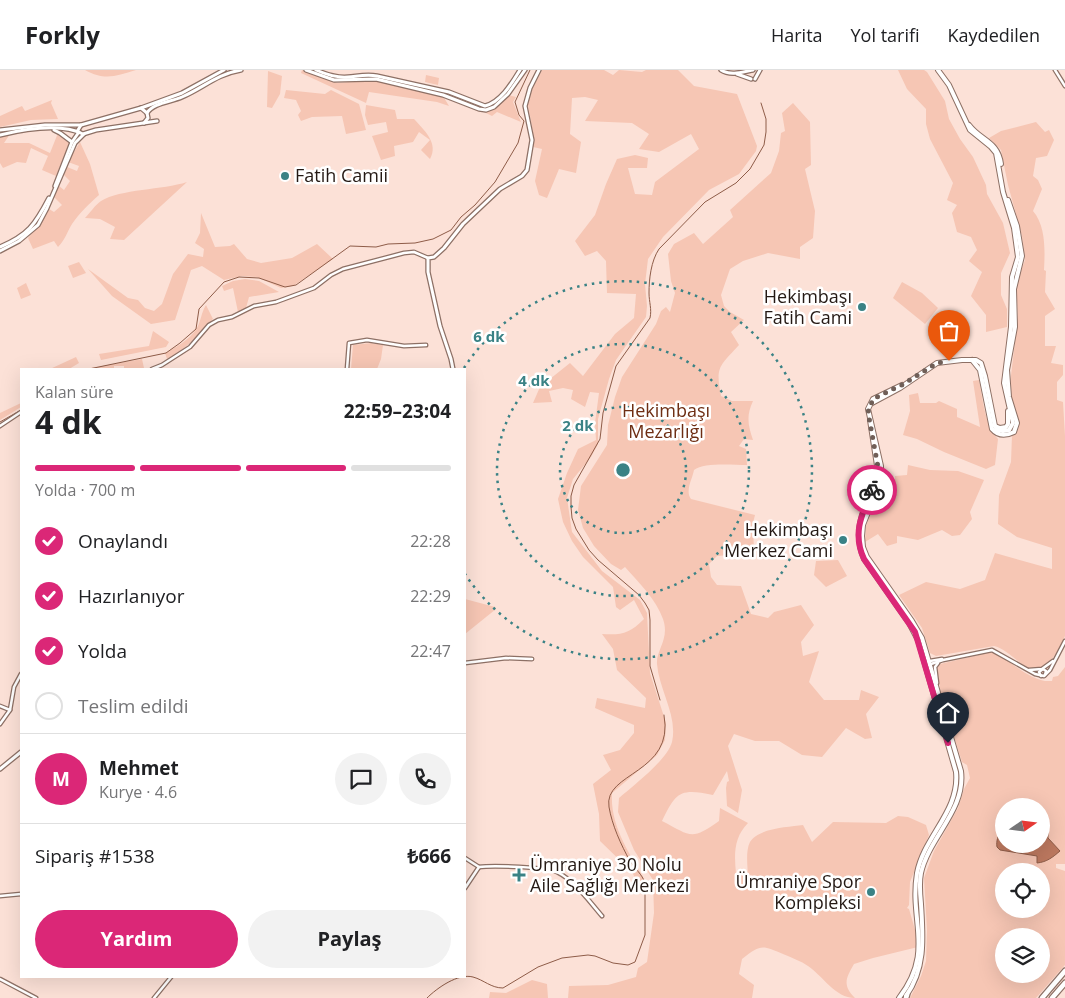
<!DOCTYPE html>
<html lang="tr">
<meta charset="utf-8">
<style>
body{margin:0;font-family:"Open Sans",sans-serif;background:#f2f2f2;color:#202124;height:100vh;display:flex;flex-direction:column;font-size:19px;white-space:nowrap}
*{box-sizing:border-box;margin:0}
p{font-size:16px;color:#757577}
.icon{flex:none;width:28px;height:28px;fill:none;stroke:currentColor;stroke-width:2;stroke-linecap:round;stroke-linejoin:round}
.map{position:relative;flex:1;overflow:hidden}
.drawer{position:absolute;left:20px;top:298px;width:446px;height:610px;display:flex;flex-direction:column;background:#fff;border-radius:0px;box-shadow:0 5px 20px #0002}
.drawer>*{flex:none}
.needle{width:32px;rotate:76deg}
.controls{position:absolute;left:995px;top:728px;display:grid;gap:10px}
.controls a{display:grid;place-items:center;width:55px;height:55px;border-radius:50%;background:#fff;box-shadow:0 5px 20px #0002;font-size:25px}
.pin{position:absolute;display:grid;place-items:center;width:42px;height:42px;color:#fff;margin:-51px -21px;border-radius:50% 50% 50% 0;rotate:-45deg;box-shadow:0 0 5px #0007}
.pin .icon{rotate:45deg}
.courier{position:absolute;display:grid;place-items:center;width:50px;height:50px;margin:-25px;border:4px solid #db2777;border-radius:50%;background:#fff;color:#222;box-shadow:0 1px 6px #0007}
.headline em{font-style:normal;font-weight:700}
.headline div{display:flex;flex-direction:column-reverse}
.headline{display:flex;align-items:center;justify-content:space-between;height:85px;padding:0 15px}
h1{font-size:32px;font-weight:700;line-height:38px}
.bar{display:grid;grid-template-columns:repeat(4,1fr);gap:8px 5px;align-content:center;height:60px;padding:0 15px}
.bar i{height:6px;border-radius:4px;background:#e0e0e0}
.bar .active{background:#db2777}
.bar p{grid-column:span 4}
.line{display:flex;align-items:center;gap:12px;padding:0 15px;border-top:1px solid #e0e0e0}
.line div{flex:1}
.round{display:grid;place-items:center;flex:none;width:52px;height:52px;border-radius:26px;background:#f2f2f2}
ol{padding:0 15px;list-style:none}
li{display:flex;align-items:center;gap:15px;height:55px}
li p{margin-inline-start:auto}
li .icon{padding:5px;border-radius:50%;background:#db2777;color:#fff;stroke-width:4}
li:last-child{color:#757577}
li i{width:28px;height:28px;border:2px solid #e0e0e0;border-radius:50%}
.button{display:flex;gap:10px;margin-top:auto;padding:10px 15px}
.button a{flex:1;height:58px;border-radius:30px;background:#db2777;color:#fff;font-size:20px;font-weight:700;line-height:58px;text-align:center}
.button a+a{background:#f2f2f2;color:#202124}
header{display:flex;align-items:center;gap:30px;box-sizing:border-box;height:70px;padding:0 25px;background:#fff;border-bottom:1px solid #e0e0e0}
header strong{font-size:24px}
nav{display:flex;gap:28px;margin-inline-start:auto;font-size:18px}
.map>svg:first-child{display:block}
.green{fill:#f6c6b4;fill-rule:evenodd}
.water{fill:#bc785f;stroke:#8e5c48}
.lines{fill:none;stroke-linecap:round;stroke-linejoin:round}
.stream{stroke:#8e5c48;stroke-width:1}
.tertiary-casing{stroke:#8d7065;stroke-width:5}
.secondary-casing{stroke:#8d7065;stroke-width:5.5}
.primary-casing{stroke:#8d7065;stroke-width:6}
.motorway-casing{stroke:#8d7065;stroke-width:7}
.tertiary{stroke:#fff;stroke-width:2.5}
.secondary{stroke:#fff;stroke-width:3}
.primary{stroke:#fff;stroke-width:4}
.motorway{stroke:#fff;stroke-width:4.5}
.done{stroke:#705f58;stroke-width:5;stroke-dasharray:0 9}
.route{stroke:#db2777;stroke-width:6}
.ring{fill:none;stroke:#3a8285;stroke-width:2.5;stroke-dasharray:2.5 5}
.poi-dot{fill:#3a8285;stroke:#fff;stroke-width:2}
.labels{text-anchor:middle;stroke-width:5;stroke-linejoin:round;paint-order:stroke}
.poi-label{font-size:18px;fill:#241914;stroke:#fff;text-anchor:end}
.park-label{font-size:18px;fill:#6e2e13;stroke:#fff}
.centre{fill:#3a8285;stroke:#fff;stroke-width:2.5}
.ring-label{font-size:15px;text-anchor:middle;font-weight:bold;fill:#3a8285;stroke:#fff;stroke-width:5;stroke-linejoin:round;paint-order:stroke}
</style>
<header>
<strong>Forkly</strong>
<nav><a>Harita</a><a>Yol tarifi</a><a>Kaydedilen</a></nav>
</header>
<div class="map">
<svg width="1065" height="928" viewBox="0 0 1065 928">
<rect width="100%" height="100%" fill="#fce1d7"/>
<g class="green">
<path d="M 85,0 L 136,0 C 116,6 105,11 85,0 Z"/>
<polygon points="302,0 337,13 372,10 443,26 449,36 437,32 369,22 366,33 301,3"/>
<path d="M 542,0 L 604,0 L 613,5 L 619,0 L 642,2 L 646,0 L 678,0 L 694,16 L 737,24 L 757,76 L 756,81 L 739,104 L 709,120 L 663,167 L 648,189 L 645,214 L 647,236 L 646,247 L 616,290 L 609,309 L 598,349 L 598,374 L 591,387 L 573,409 L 567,428 L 572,462 L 602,501 L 640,530 L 647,543 L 650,603 L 666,653 L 665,670 L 657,685 L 612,723 C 610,757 630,784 646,812 L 643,824 L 632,802 L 600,771 L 599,744 L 593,714 L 611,700 L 603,685 L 620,680 L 634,663 L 634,655 L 595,638 L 597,628 L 645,638 L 646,628 L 617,600 L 613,579 L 602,564 C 622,565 629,564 644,549 L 634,530 L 620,540 L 616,537 L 613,517 L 583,487 L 572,471 L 563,452 L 558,429 L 567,403 L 578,379 L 596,370 L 595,353 L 599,323 L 590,322 L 585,337 L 571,329 L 573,320 L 563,318 L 549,321 L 552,332 L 533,333 L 540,317 L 570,293 L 583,306 L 615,264 L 634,248 L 636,224 L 607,223 L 606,191 L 597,181 L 585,186 L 575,171 L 595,145 L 606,114 L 617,89 L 635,85 L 648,88 L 647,98 L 628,98 L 635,124 L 652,125 L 655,112 L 699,79 L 691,64 L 659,82 L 639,79 L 649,64 L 632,53 L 585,51 L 598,30 L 585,27 L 572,28 L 570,64 L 581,72 L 576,103 L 559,99 L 547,128 L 539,125 L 535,111 L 542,79 L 533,77 L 533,62 L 527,30 Z"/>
<polygon points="898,0 924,0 927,2 945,31 949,49 960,69 973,87 986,115 987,124 1003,153 1010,183 1001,203 1001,225 1007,239 1007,257 986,262 986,245 971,226 982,202 969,191 977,180 971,167 957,162 952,143 957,135 947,130 953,113 930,69 926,54 926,39 907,19"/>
<polygon points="268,1 282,6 280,24 272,38 267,37"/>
<polygon points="426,5 439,8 438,15 425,12"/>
<polygon points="286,20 325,24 331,20 359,34 366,60 346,64 342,46 312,47 301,51 298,45 301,41 296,30 284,28"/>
<polygon points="508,25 516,27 513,32 521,52 497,42 492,46 484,42 494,38"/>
<polygon points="52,30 51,33 58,49 31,50 0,57 0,46 22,36 25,41"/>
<path d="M 793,33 L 810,52 L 811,95 L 805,99 L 815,141 L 813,168 L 800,177 L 800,189 L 768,183 L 743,191 L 730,199 L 721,225 L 724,236 L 730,242 L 744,250 L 731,262 L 739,275 C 720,296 715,296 721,326 L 732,331 L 753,331 C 746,346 748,355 753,370 L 744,369 L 739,376 L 746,379 L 747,395 C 733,395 704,392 694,400 C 692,410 685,421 691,429 L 755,445 L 753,453 L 754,483 L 717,486 L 709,494 L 711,507 L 717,515 L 741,516 L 751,544 L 768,548 L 774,542 L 801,535 L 814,555 L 801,572 L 803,586 L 819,581 L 809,612 L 824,630 L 859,630 L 861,620 L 879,627 L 866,644 L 872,668 L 865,669 L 846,658 L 822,687 L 802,685 L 779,671 L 755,671 L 734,664 L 728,676 L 742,720 L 738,743 L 727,736 L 726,718 L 727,712 L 729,711 L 727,701 L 713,725 C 680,718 676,722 662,751 C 691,766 691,771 719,751 L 720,738 L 748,753 C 734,767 734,784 736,803 L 748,808 C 748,798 745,782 750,772 C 758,758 789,757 803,755 L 812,772 L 833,752 L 886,753 L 898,746 L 908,747 L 926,755 L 929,765 L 910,812 L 909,835 L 907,838 L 909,839 L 918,870 L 918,877 L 873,888 L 854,894 C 846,908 842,915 855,928 C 835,928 823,906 808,896 C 801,891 792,888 783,884 C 762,875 761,874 742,889 L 739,904 L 754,915 L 752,928 L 568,928 L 569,916 L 608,915 L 636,907 L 638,898 L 647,892 L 654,843 L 653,810 L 634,780 L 618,742 L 619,728 C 634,715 667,690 672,672 C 678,646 659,620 657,594 C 656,580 670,569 663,549 C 656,529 639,513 625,497 L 621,500 L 611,494 L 594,476 L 583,458 L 578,440 L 581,416 L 607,375 L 608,355 L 615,327 L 622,307 L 656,254 L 661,241 L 666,237 L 670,242 L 675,223 L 671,211 L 668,184 L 674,174 L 694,163 L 703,174 L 733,147 L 730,140 L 771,103 L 779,81 L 781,63 L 785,61 L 782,43 Z"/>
<path d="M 366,35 L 395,40 L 397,49 L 414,49 C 424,60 439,73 430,89 L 421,80 L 430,70 L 419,62 L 413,72 L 394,76 L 395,86 L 381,90 L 372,66 L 388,62 L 386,52 L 368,55 L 365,45 Z"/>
<path d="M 1036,52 L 1045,62 L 1049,60 L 1054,70 L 1047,86 L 1036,88 L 1033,106 L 1038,110 L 1042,119 L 1033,141 C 1046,156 1045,181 1044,200 L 1046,201 L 1045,222 L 1055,239 L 1045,246 L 1045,276 L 1056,276 L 1051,293 L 1063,295 L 1063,305 L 1057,312 L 1057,330 L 1063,332 L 1065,366 L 1065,566 C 1059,580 1046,606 1027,597 C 1015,591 1007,579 994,576 L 936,586 L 930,583 L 922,558 L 899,525 L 926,512 L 960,519 L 985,510 L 995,483 L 1052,499 L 1052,478 L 1017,467 L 998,454 L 999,425 L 1011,392 L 1012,365 L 1018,360 L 1019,353 L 1011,329 L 1010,314 L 1018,246 L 1016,214 L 1025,190 L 1022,166 L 1008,115 L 1001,80 L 989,68 L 1001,61 Z"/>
<polygon points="58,63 68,70 69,74 56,106 42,100 48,86 31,78 26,93 17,92 3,98 0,93 0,66 10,64 4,73 29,73 50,83"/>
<path d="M 80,72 L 90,94 L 99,125 C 89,134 80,142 72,154 C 67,162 65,170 58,177 L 54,171 L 33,179 L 28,168 L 42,151 L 49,139 L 54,142 L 62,135 L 54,127 L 59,116 L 64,120 L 70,111 L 64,105 L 67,97 L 77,101 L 79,96 L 68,92 Z"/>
<path d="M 187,112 L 124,170 L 110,169 L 115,157 L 100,149 L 85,148 C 90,143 95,135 101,131 C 120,119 163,120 187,112 Z"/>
<polygon points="201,143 215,177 230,176 234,174 247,189 261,193 292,188 317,174 333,189 293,216 281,218 257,207 242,206 224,210 202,196 191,200 175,250 151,254 112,226 88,199 128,228 138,230 145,238 154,241 162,234 173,204 188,184 203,187 204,179 195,173 200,163"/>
<polygon points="79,192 86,203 73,208 68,196"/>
<polygon points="245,209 259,211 279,222 249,227 246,238 238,242 233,218 224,221 222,216 233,211"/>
<polygon points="902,212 922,223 938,238 925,254 893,228"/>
<polygon points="26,213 31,225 21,229 17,218"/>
<path d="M 206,235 L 213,249 C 199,265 186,279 167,289 L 165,283 C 177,277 189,270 197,258 C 201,251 201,243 206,235 Z"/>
<polygon points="153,261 169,272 166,277 101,290 99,284 149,276"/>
<polygon points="371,273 383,275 381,289 377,299 351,299 353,275"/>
<polygon points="76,287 79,293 69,299 50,299"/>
<polygon points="142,289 144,298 124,299 124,296 114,296 114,299 85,299"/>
<path d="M 979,310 C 983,329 984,353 998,369 L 995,395 L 986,399 L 944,382 L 917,369 L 903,365 L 910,341 L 909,325 L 918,323 L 920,333 L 936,333 L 939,331 L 957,339 L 957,347 L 980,357 L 973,311 Z"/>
<polygon points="21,333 21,337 0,350 0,343"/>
<polygon points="908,395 930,400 958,401 984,410 970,442 972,449 960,465 952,466 942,460 918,470 897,466 897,473 887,476 878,464 865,472 866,456 879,423 895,427 895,406 907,405"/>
<polygon points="838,490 847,506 826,517 814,505 816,491"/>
<polygon points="465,529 495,537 496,539 465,564"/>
<path d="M 991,582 C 1011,589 1030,613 1052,611 L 1053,607 L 1058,606 L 1065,597 L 1065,794 L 1056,794 L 1056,798 L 1065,801 L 1065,895 L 1036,928 L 910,928 L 921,906 L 926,891 L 927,860 L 924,808 L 934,781 L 958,738 L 964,719 L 970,708 L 967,695 L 962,692 L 941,625 L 937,598 L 940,594 ZM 1004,736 L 1041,736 L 1041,751 C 1054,766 1044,777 1037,793 L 1037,786 L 1000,780 L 1004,760 ZM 1004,801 L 1041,801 L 1041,839 L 1004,839 ZM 1004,866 L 1041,866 L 1041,904 L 1004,904 Z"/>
<polygon points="532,910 547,914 548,928 489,928 490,922 506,923"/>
</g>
<path class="water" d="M 1041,751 L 1048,761 L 1048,768 L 1060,781 C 1053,787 1047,792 1037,793 L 1037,786 L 1000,780 L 997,777 C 996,771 998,766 1001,760 L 1003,760 L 1004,774 L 1041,774 Z"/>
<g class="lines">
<g class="stream">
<polyline points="89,299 166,283 180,273 196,259 199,239 224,212 239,207 259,208 285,217 296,215 350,176 376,177 388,174 415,173 433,169 451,160 461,147 475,135 495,112 518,73 524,51 519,45 515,32 530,0"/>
<polyline points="0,352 21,340"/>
<path d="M 660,630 L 650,596 L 650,550 L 649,540 L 645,533 L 639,525 L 598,490 L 589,480 L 576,459 L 572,448 L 571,437 L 571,426 L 574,415 L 600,369 L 603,343 L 616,296 L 650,248 C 652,239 649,232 649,223 C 649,209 651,191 659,179 L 705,132 L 736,113 L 750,99 L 764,75 L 766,62 L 766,49 L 761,33"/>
<path d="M 427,928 C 437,918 458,903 473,907 C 484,910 491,918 503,918 L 538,897 L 562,888 L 588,885 L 595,886 L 613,893 L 628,895 L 635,892 L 645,865 L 645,813 C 642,804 635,799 630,791 C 621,775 612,755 609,737 C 603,702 675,704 664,645"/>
</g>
<g class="tertiary-casing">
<g id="tertiary">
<polyline points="1055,0 1065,16"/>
<polyline points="152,299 162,295 190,277 209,255 218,250 232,247 254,236 276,232 314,218 331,205 343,199 404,183 414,182 428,188"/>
<polyline points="347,299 349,273 367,270 404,276 426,275"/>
<polyline points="0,356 21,342"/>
<polyline points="465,593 506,588 532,589"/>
<polyline points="929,593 931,594 943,590 992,580 1035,604 1044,606 1050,600 1065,571"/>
<polyline points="929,593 930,591 942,589"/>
<polyline points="1029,600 1042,599 1053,591"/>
<polyline points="1041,606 1039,602 1043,599 1046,601 1045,605"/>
<polyline points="937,613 935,597 938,593"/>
<polyline points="0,636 10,640"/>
<polyline points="0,654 10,640 14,617 21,604"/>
<path d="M 465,788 L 479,797 C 492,795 547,797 557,802 C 575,811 589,831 602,846"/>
<polyline points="465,818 479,797"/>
<polyline points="0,826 21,824"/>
<polyline points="0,909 36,928"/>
<polyline points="154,928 172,906"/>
</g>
</g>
<g class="secondary-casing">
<g id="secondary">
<polyline points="306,0 334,10 376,9 443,25 479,39 486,40 494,37 508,24 525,0"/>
<path d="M 316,0 C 327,5 337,8 348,7 C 359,6 367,4 377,6 L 449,22 L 485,36 C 501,32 512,13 520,0"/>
<path d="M 721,0 C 730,6 743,2 753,0"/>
<polyline points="737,4 751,9"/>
<polyline points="755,9 760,0"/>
<polyline points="141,38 147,43 148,48 144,53"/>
<path d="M 147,43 C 153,33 171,32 182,27 C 203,18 217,4 241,0"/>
<polyline points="0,60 45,55 81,55"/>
<polyline points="54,60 60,63 72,72"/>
<polyline points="78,60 81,55 141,38 182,23 224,0"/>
<path d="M 0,65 C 25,59 61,53 83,64 L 96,60 L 157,51"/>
<polyline points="55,116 72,72 79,62"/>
<path d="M 0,177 C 28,165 35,155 49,128"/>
<polyline points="0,181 19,171 38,155 47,138 75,73 84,64"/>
<polyline points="453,299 451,289 440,256 428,202 428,188 434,187 444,178 463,154 500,119 522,106 527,100 532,70 525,36 530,18 539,0"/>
<polyline points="0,699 21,682"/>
</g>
</g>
<g class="primary-casing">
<g id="primary">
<path d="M 969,55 C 981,71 998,71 1001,94"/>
<path d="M 972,290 L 980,300 L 992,359 C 998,366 1006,366 1014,362 L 1017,353 L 1009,327 L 1007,300 L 1015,257 L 1014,219 L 1022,186 L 1017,156 L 1008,130"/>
<path d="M 902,315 L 873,329 L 868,339 L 881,396 L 881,410 L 863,455 L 862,466 L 863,477 L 867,487 L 912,551 L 922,568 L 961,701 C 966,740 929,767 921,803 C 919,813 920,824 921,834 C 923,867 926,898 906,926"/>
<polyline points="872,333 900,318 937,293 962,290 976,290 981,293 985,306 995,356 997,360 1003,361 1009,360 1013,353 1004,313 1011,257 1012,207 1018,187 1014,158 1003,122 996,83 991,77 970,60 949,15 938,0"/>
<path d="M 870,350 L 878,402 L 877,409 C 865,436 851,459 864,489 L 909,553 L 918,570 L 956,702 C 960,741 924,766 917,803 C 909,852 935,881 899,928"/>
<polyline points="995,356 1000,358 1006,357 1008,354 1008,341"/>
</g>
</g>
<g class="motorway-casing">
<g id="motorway">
<polyline points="906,928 907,925"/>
<polyline points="1042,928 1065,901"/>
<polyline points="1052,928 1065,913"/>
</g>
</g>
<use href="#tertiary" class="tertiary"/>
<use href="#secondary" class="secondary"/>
<use href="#primary" class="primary"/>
<use href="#motorway" class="motorway"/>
</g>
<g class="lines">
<polyline class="done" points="872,420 877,409 878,397 868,342 873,329 899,316 902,315 937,293 949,291"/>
<path class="route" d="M 872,420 C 862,444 852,463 864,489 L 915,562 L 948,673"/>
</g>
<g class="ring">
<circle cx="623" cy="400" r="63"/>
<circle cx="623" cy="400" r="126"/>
<path d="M464 298A189 189 0 1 1 465 504"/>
</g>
<g class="poi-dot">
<circle cx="285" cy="106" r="5"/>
<circle cx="862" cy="237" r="5"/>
<circle cx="843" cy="470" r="5"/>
<path d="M516.5 797.5h5v5h5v5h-5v5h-5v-5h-5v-5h5z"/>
<circle cx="871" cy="822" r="5"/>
</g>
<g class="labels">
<g class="poi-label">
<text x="295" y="112" text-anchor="start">Fatih Camii</text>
<text x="852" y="233">Hekimbaşı<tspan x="852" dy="21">Fatih Cami</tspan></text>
<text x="833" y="466">Hekimbaşı<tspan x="833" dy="21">Merkez Cami</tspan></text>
<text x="530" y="801" text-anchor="start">Ümraniye 30 Nolu<tspan x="530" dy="21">Aile Sağlığı Merkezi</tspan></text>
<text x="861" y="818">Ümraniye Spor<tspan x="861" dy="21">Kompleksi</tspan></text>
</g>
<g class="park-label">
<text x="666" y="347">Hekimbaşı<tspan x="666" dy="21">Mezarlığı</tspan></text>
</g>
</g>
<circle cx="623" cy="400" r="8" class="centre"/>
<g class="ring-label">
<text x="489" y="272">6 dk</text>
<text x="534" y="316">4 dk</text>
<text x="578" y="361">2 dk</text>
</g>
</svg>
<div class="controls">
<a><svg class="needle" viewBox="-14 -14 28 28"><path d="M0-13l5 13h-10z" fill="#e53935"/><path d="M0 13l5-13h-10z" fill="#757577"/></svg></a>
<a><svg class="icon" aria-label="locate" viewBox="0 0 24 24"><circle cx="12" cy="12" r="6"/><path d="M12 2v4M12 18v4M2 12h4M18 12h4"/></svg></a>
<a><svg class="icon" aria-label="layers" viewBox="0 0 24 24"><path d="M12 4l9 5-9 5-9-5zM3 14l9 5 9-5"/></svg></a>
</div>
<div class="pin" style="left:949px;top:291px;background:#ea580c"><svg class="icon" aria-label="bag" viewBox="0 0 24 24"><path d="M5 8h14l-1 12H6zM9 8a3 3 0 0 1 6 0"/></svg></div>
<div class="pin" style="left:948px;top:673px;background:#1f2937"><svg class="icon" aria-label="home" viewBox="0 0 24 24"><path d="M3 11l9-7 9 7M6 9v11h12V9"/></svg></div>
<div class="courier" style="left:872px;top:420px"><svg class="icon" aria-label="bike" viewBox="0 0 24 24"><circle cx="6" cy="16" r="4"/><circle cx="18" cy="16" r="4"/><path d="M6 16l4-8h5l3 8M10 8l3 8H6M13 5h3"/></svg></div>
<section class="drawer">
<div class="headline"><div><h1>4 dk</h1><p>Kalan süre</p></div><em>22:59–23:04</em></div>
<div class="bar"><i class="active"></i><i class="active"></i><i class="active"></i><i></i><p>Yolda · 700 m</p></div>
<ol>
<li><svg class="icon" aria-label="check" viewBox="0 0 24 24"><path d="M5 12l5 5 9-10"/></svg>Onaylandı<p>22:28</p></li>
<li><svg class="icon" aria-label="check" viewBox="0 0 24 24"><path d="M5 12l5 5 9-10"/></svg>Hazırlanıyor<p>22:29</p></li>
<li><svg class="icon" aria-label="check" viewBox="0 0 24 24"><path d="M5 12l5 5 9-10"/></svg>Yolda<p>22:47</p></li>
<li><i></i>Teslim edildi</li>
</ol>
<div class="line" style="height:90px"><b class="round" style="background:#db2777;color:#fff">M</b><div><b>Mehmet</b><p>Kurye · 4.6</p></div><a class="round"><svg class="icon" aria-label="chat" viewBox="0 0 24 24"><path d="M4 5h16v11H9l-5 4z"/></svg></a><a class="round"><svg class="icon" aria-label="phone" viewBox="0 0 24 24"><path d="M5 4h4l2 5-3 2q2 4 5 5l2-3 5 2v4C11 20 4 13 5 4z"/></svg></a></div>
<div class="line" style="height:65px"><div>Sipariş #1538</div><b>₺666</b></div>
<div class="button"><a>Yardım</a><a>Paylaş</a></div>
</section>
</div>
